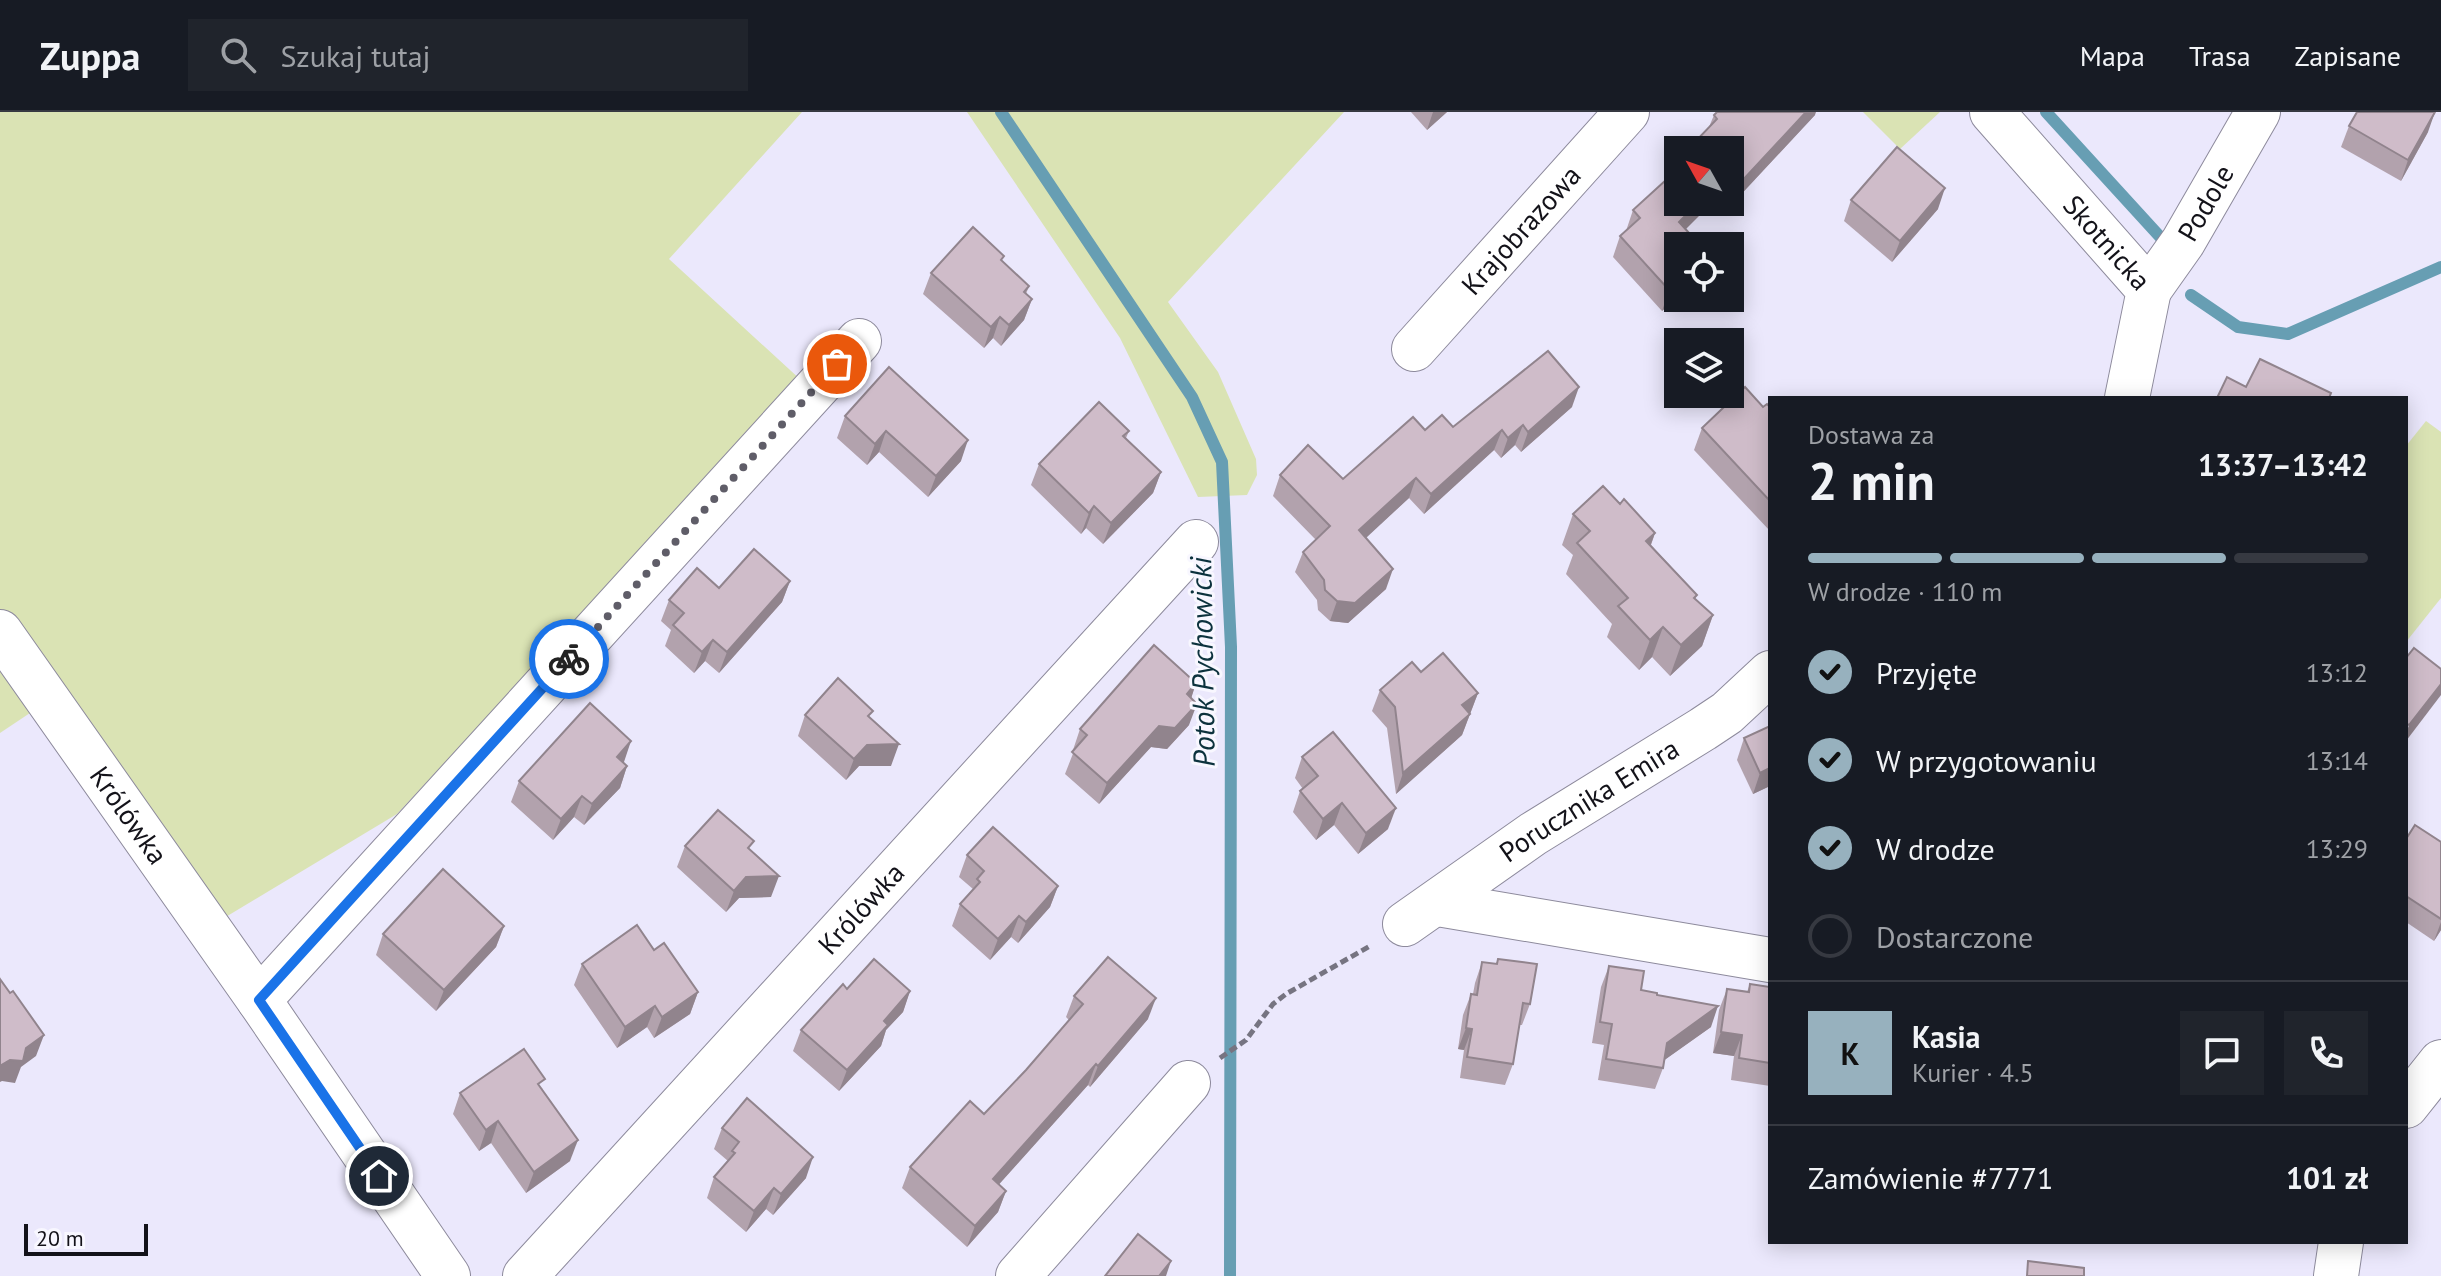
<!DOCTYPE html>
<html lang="pl">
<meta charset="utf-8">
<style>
body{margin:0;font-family:"PT Sans",sans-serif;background:#20242c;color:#f1f3f6;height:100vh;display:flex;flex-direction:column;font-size:30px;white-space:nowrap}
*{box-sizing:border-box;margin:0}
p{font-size:26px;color:#9ea1a6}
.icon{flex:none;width:44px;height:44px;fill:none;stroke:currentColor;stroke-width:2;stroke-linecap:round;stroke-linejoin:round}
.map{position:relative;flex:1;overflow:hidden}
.panel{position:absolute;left:1768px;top:284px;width:640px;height:848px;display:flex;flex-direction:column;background:#171b24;border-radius:0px;box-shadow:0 4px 20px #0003}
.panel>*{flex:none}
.needle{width:52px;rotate:310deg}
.controls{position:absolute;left:1664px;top:24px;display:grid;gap:16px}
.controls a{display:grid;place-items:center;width:80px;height:80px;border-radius:0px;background:#171b24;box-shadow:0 4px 20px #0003;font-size:40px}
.scale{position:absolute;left:24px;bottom:20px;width:124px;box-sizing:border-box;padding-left:8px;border:4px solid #131219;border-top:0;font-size:22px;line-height:28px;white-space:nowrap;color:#131219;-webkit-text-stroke:6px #f8f7ff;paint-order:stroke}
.pin{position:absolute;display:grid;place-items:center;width:68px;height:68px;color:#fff;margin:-34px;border:4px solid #fff;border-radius:50%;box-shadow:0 2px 8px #0007}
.courier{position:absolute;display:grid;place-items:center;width:80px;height:80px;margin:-40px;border:6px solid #1a73e8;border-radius:50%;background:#fff;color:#222;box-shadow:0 2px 10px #0007}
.summary em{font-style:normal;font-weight:700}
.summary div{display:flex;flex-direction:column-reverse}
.summary{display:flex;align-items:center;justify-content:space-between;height:136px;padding:0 40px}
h1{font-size:52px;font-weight:700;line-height:60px}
.bar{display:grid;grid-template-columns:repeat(4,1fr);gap:12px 8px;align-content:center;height:96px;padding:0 40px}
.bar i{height:10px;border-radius:6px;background:#363941}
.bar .selected{background:#97b1be}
.bar p{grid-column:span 4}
.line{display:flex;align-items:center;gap:20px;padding:0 40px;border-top:2px solid #363941}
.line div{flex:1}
.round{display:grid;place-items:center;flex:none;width:84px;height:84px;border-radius:0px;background:#20242c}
ol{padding:0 40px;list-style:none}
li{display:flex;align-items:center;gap:24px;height:88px}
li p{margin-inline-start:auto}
li .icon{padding:8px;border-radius:50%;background:#97b1be;color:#111;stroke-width:4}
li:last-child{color:#9ea1a6}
li i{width:44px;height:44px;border:4px solid #363941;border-radius:50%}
header{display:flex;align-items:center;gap:48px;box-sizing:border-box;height:112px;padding:0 40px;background:#171b24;border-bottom:2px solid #363941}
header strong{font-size:38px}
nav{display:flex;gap:44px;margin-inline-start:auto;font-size:28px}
.search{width:560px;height:72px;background:#20242c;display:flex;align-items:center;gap:20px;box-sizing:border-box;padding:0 28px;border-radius:0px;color:#9ea1a6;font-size:30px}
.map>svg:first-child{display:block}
.green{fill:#dae3b4}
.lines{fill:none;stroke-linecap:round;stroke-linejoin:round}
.stream{stroke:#679eb3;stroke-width:12}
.minor-casing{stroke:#8d8a9c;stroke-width:46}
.path{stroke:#767481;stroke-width:5;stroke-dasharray:8 4;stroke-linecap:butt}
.minor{stroke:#fff;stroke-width:44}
.wall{fill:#b2a2ad}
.shaded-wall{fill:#91848d}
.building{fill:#cfbcc9;stroke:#91848d;stroke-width:2}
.done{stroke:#5f5d68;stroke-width:8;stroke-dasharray:0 14.4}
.route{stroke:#1a73e8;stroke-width:10}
.labels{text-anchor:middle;stroke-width:6;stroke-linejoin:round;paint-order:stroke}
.street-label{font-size:28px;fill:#131219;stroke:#f8f7ff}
.water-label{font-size:30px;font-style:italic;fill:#0c323d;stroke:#f8f7ff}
</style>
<header>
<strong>Zuppa</strong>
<div class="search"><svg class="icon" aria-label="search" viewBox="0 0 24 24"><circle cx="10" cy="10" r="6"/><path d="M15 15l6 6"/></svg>Szukaj tutaj</div>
<nav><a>Mapa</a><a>Trasa</a><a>Zapisane</a></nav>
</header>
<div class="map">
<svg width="2441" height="1164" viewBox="0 0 2441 1164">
<rect width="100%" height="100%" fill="#ebe8fc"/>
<g class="green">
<polygon points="0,0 802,0 669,147 802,269 397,702 224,806 33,599 0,621"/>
<polygon points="967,0 1344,0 1168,190 1218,260 1256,347 1257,363 1247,383 1198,385 1120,226"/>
<polygon points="1863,0 1940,0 1900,37"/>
<polygon points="2426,309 2441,320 2441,486 2406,530 2406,334"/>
</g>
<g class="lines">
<g class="stream">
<polyline points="1001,0 1192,285 1222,350 1231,535 1230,1164"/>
<polyline points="2046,0 2162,127"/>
<polyline points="2191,183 2238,215 2288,222 2441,155"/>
</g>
<g class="minor-casing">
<g id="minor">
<path id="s1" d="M 1992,0 L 2149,178 L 2127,286"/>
<path id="s2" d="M 2149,178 L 2183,130 L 2258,0"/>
<path id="s3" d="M 1414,237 L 1627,0"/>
<path id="s4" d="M 0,520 L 259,888 L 448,1164"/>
<polyline points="1438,792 1770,848"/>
<path id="s5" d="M 1405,812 L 1533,722 L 1703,617 L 1727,601 L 1770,561"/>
<polyline points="259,888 859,229"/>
<polyline points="2406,994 2441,950"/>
<path id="s6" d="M 525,1164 L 1196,430"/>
<polyline points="1018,1164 1188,971"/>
<polyline points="2336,1164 2341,1130"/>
</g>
</g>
<polyline class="path" points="1220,946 1246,928 1273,892 1286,882 1370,834"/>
<use href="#minor" class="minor"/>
</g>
<g class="wall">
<polygon points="1411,0 1447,0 1427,18"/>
<polygon points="1714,3 1815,3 1733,91 1730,88 1730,38 1690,38 1692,33 1709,15"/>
<polygon points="2349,14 2428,20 2401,69 2341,35"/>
<polygon points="1851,88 1938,97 1892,150 1844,109"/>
<polygon points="1633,98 1686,117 1678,134 1678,185 1662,199 1613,145 1620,124 1626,119"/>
<polygon points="1002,150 1029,174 1026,182 1032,187 1024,208 1001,234 993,226 984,236 923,182 931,161"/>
<polygon points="889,255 961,349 928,385 879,340 867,353 837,326 845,304"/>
<polygon points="1572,295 1521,340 1515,333 1501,346 1494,338 1424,402 1409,386 1365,426 1386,477 1348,511 1330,509 1318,498 1317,488 1295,460 1303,440 1316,428 1273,384 1280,363 1343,367 1425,318 1453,315"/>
<polygon points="1763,295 1770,295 1770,419 1694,338 1702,316"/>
<polygon points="1129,319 1126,326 1161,360 1153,381 1103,432 1086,416 1081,422 1031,373 1039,352"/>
<polygon points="1620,392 1655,421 1651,433 1697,483 1695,487 1713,503 1702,534 1670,564 1652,545 1639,558 1607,525 1612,512 1566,462 1573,443 1562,433 1573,402"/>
<polygon points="790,469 782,490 719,561 705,549 694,561 665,534 671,518 661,509 669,488 719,476"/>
<polygon points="1421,560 1478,581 1462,623 1396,682 1387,616 1372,599 1380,578"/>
<polygon points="1196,571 1191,586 1189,613 1167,637 1151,635 1099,692 1065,662 1074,639 1073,638 1080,617"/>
<polygon points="805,603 871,606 891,654 859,654 846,668 798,624"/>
<polygon points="1770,614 1770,674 1753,682 1737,648 1744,626"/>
<polygon points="1302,645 1388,717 1358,742 1334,713 1316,728 1293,700 1300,679 1303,677 1295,666"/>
<polygon points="623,651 627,654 620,676 584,713 574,705 553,728 511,690 519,669"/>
<polygon points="2406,727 2441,730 2441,818 2434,829 2406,810"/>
<polygon points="685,734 771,785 739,786 726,800 677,755"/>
<polygon points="967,743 1058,774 1050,795 1018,831 1011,825 990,848 952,814 960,792 973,777 959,765"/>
<polygon points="504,814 496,835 436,899 376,843 383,822"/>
<polygon points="654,838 698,880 690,902 654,926 647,915 617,936 574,873 582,852"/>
<polygon points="1498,847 1530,892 1522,913 1519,913 1513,952 1505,973 1460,966 1464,938 1458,937 1463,903 1471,882 1473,882 1475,871 1482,850 1496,852"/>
<polygon points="1609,854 1641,878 1657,883 1711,915 1664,948 1663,956 1655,977 1598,968 1604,933 1592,931 1601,875"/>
<polygon points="1750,872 1770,875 1770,974 1731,968 1734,944 1713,941 1719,898 1727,877 1747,880"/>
<polygon points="847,877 910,879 903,900 886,918 881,934 839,979 793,939 801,918"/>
<polygon points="1074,884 1148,907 1090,975 1088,973 999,1072 1006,1079 998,1100 967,1135 902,1076 910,1055 984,1002 1026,958 1069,908 1066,905"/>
<polygon points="542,976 570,1049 526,1081 491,1031 479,1039 453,1002 460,981"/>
<polygon points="722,1016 806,1066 773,1103 766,1097 746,1120 707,1086 714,1065 728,1049 714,1037"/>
</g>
<g class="shaded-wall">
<polygon points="1433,0 1447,0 1427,18"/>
<polygon points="1806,0 1816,0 1815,3 1733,91 1741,70"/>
<polygon points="2435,0 2428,20 2401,69 2408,48"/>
<polygon points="1736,65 1730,82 1732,70"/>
<polygon points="1945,76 1938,97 1892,150 1900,129"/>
<polygon points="1699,90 1713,90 1672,131 1679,110"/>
<polygon points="1678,170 1678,185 1662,199 1669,178"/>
<polygon points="1032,187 1024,208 1001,234 1009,213"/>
<polygon points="1000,205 993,226 984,236 991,215"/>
<polygon points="1579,275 1572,295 1521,340 1528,320"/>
<polygon points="1523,313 1515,333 1501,346 1508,326"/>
<polygon points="1502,318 1494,338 1424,402 1431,382"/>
<polygon points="886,319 879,340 867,353 875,332"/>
<polygon points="968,328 961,349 928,385 936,364"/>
<polygon points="1161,360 1153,381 1103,432 1111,411"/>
<polygon points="1416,366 1409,386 1352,439 1359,418"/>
<polygon points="1094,394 1086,416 1081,422 1089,401"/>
<polygon points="1655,421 1644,451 1646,429"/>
<polygon points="1393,457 1386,477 1348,511 1330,509 1337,489"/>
<polygon points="790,469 782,490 719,561 727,540"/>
<polygon points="1713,503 1702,534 1670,564 1681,533"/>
<polygon points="1663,515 1652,545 1639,558 1650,528"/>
<polygon points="713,528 705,549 694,561 702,540"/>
<polygon points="1196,571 1189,593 1187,582"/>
<polygon points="2441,572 2441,583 2406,629 2406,622 2409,613"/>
<polygon points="1478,581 1462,623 1396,682 1403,661 1462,593"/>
<polygon points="1197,592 1189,613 1167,637 1151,635 1099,692 1107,671 1159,614"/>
<polygon points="631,629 624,650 609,666 617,645"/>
<polygon points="899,632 891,654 859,654 846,668 854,647 867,633"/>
<polygon points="627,654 620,676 584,713 592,692"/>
<polygon points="1770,656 1770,674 1753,682 1760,661"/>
<polygon points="582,684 574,705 553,728 561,707"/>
<polygon points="1342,691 1334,713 1316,728 1323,707"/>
<polygon points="1396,696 1388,717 1358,742 1366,721"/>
<polygon points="779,764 771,785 739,786 726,800 734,779 746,765"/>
<polygon points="1058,774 1050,795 1018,831 1026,810"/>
<polygon points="1019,804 1011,825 990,848 998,827"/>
<polygon points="2441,810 2441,818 2434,829"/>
<polygon points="504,814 496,835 436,899 444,878"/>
<polygon points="910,879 903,900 886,918 881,934 839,979 847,958 884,909"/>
<polygon points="698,880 690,902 654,926 662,905"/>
<polygon points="1156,886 1148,907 1090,975 1098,954"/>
<polygon points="655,894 647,915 617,936 625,915"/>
<polygon points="1718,894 1711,915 1659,952 1667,931"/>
<polygon points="1466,916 1472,917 1464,938 1458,937"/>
<polygon points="1721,920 1742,923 1734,944 1713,941"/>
<polygon points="44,923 36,944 21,955 15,971 2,969 0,970 0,954"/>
<polygon points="1096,952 1088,973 985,1088 993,1067"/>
<polygon points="498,1009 491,1031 479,1039 486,1018"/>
<polygon points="578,1028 570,1049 526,1081 534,1060"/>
<polygon points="813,1045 806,1066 773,1103 781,1082"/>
<polygon points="774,1076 766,1097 746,1120 754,1099"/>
<polygon points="1006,1079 998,1100 967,1135 975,1114"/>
<polygon points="1171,1149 1166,1164 1159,1164"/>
</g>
<g class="building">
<polygon points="1717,0 1806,0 1741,70 1736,65 1732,70 1730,68 1730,38 1696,38 1692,33 1717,7 1714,3"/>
<polygon points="2357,0 2435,0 2408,48 2349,14"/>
<polygon points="1897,35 1945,76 1900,129 1851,88"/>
<polygon points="1678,57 1678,90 1699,90 1679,110 1701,134 1678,134 1678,170 1669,178 1620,124 1640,106 1633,98"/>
<polygon points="973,115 1004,144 1001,148 1029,174 1024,180 1032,187 1009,213 1000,205 991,215 931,161"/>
<polygon points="1548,239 1579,275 1528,320 1523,313 1508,326 1502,318 1431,382 1416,366 1359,418 1393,457 1355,491 1337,489 1325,478 1324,468 1303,440 1330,414 1280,363 1308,333 1343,367 1413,305 1425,318 1442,303 1453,315"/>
<polygon points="2260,247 2331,281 2329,286 2217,286 2227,265 2246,275"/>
<polygon points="889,255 968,328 936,364 886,319 875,332 845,304"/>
<polygon points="1745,275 1763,295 1767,292 1770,295 1770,389 1702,316"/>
<polygon points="1099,290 1129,319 1123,324 1161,360 1111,411 1094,394 1089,401 1039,352"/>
<polygon points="1603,374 1620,392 1624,387 1655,421 1646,429 1697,483 1694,486 1713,503 1681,533 1663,515 1650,528 1618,494 1628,486 1577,431 1590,419 1573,402"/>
<polygon points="754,437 790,469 727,540 713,528 702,540 673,513 684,501 669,488 697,456 719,476"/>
<polygon points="1154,533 1196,571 1187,582 1197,592 1175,616 1159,614 1107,671 1072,640 1087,623 1080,617"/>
<polygon points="2414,536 2441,557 2441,572 2409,613 2406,611 2406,546"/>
<polygon points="1443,541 1478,581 1462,593 1470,602 1403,661 1395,595 1380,578 1412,550 1421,560"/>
<polygon points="838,566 873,599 868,604 899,632 867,633 854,647 805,603"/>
<polygon points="590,591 631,629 617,645 627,654 592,692 582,684 561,707 519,669"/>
<polygon points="1770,614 1770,656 1760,661 1744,626"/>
<polygon points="1333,620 1396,696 1366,721 1342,691 1323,707 1300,679 1318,664 1302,645"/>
<polygon points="718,698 754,729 748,736 779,764 746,765 734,779 685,734"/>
<polygon points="2415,713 2441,730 2441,807 2406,784 2406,727"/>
<polygon points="993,715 1058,774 1026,810 1019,804 998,827 960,792 980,770 977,767 984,759 967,743"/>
<polygon points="443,757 504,814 444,878 383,822"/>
<polygon points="637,813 654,838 664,831 698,880 662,905 655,894 625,915 582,852"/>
<polygon points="1108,845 1156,886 1098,954 1096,952 993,1067 1006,1079 975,1114 910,1055 970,989 984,1002 1026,958 1083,892 1074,884"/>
<polygon points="874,847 910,879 884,909 888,913 847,958 801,918 843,872 847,877"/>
<polygon points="1498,847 1537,852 1530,892 1523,891 1513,952 1467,945 1472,917 1466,916 1471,882 1477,883 1482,850 1497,852"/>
<polygon points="1609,854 1644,859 1641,878 1657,881 1657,883 1718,894 1667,931 1663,956 1606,947 1612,912 1600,910"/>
<polygon points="0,867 10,881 13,879 44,923 26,936 23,949 10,948 0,954"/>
<polygon points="1750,872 1770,875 1770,951 1739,946 1742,923 1721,920 1727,877 1749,880"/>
<polygon points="524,937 545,967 538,972 578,1028 534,1060 498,1009 486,1018 460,981"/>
<polygon points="747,986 813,1045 781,1082 774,1076 754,1099 714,1065 735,1041 732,1039 739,1030 722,1016"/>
<polygon points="1138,1122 1171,1149 1159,1164 1105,1164"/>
<polygon points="2028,1149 2084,1156 2084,1164 2027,1164"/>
</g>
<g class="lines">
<polyline class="done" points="569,547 837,252"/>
<polyline class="route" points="379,1064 259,888 569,547"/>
</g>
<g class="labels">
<g class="street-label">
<text dy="10" stroke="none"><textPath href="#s2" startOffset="104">Podole</textPath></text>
<text dy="10" stroke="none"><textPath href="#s3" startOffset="160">Krajobrazowa</textPath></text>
<text dy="10" stroke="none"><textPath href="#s1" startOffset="174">Skotnicka</textPath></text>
<text dy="10" stroke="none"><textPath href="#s5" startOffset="222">Porucznika Emira</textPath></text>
<text dy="10" stroke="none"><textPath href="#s4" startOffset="224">Królówka</textPath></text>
<text dy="10" stroke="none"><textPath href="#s6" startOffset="498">Królówka</textPath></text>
</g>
<g class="water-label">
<text transform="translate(1203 550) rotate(-91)" y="10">Potok Pychowicki</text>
</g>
</g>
</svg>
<div class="controls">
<a><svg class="needle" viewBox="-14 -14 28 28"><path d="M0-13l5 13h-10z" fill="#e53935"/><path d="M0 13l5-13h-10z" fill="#9ea1a6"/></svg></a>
<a><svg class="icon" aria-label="locate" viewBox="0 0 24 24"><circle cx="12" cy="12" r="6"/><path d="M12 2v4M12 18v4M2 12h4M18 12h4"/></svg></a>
<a><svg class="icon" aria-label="layers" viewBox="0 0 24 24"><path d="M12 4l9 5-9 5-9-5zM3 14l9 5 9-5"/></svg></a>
</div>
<div class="scale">20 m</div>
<div class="pin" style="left:837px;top:252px;background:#ea580c"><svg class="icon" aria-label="bag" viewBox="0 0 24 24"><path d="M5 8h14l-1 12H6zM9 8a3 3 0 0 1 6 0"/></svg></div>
<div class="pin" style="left:379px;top:1064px;background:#1f2937"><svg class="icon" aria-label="home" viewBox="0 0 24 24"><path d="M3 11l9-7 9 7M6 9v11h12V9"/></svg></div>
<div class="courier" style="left:569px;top:547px"><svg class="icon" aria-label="bike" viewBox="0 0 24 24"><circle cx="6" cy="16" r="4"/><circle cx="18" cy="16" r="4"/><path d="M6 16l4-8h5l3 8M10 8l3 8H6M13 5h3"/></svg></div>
<section class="panel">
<div class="summary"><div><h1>2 min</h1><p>Dostawa za</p></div><em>13:37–13:42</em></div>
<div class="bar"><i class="selected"></i><i class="selected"></i><i class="selected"></i><i></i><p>W drodze · 110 m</p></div>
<ol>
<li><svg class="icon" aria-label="check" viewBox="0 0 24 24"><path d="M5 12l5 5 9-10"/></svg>Przyjęte<p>13:12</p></li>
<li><svg class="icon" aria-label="check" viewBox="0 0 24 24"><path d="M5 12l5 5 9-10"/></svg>W przygotowaniu<p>13:14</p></li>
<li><svg class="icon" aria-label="check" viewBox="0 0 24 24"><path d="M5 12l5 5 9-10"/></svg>W drodze<p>13:29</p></li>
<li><i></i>Dostarczone</li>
</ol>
<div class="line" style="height:144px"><b class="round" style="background:#97b1be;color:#111">K</b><div><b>Kasia</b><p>Kurier · 4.5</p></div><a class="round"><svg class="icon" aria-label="chat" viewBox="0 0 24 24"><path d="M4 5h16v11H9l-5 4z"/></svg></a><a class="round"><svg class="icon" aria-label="phone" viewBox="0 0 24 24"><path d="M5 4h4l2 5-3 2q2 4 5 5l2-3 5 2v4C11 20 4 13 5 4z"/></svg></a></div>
<div class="line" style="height:104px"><div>Zamówienie #7771</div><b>101 zł</b></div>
</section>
</div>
